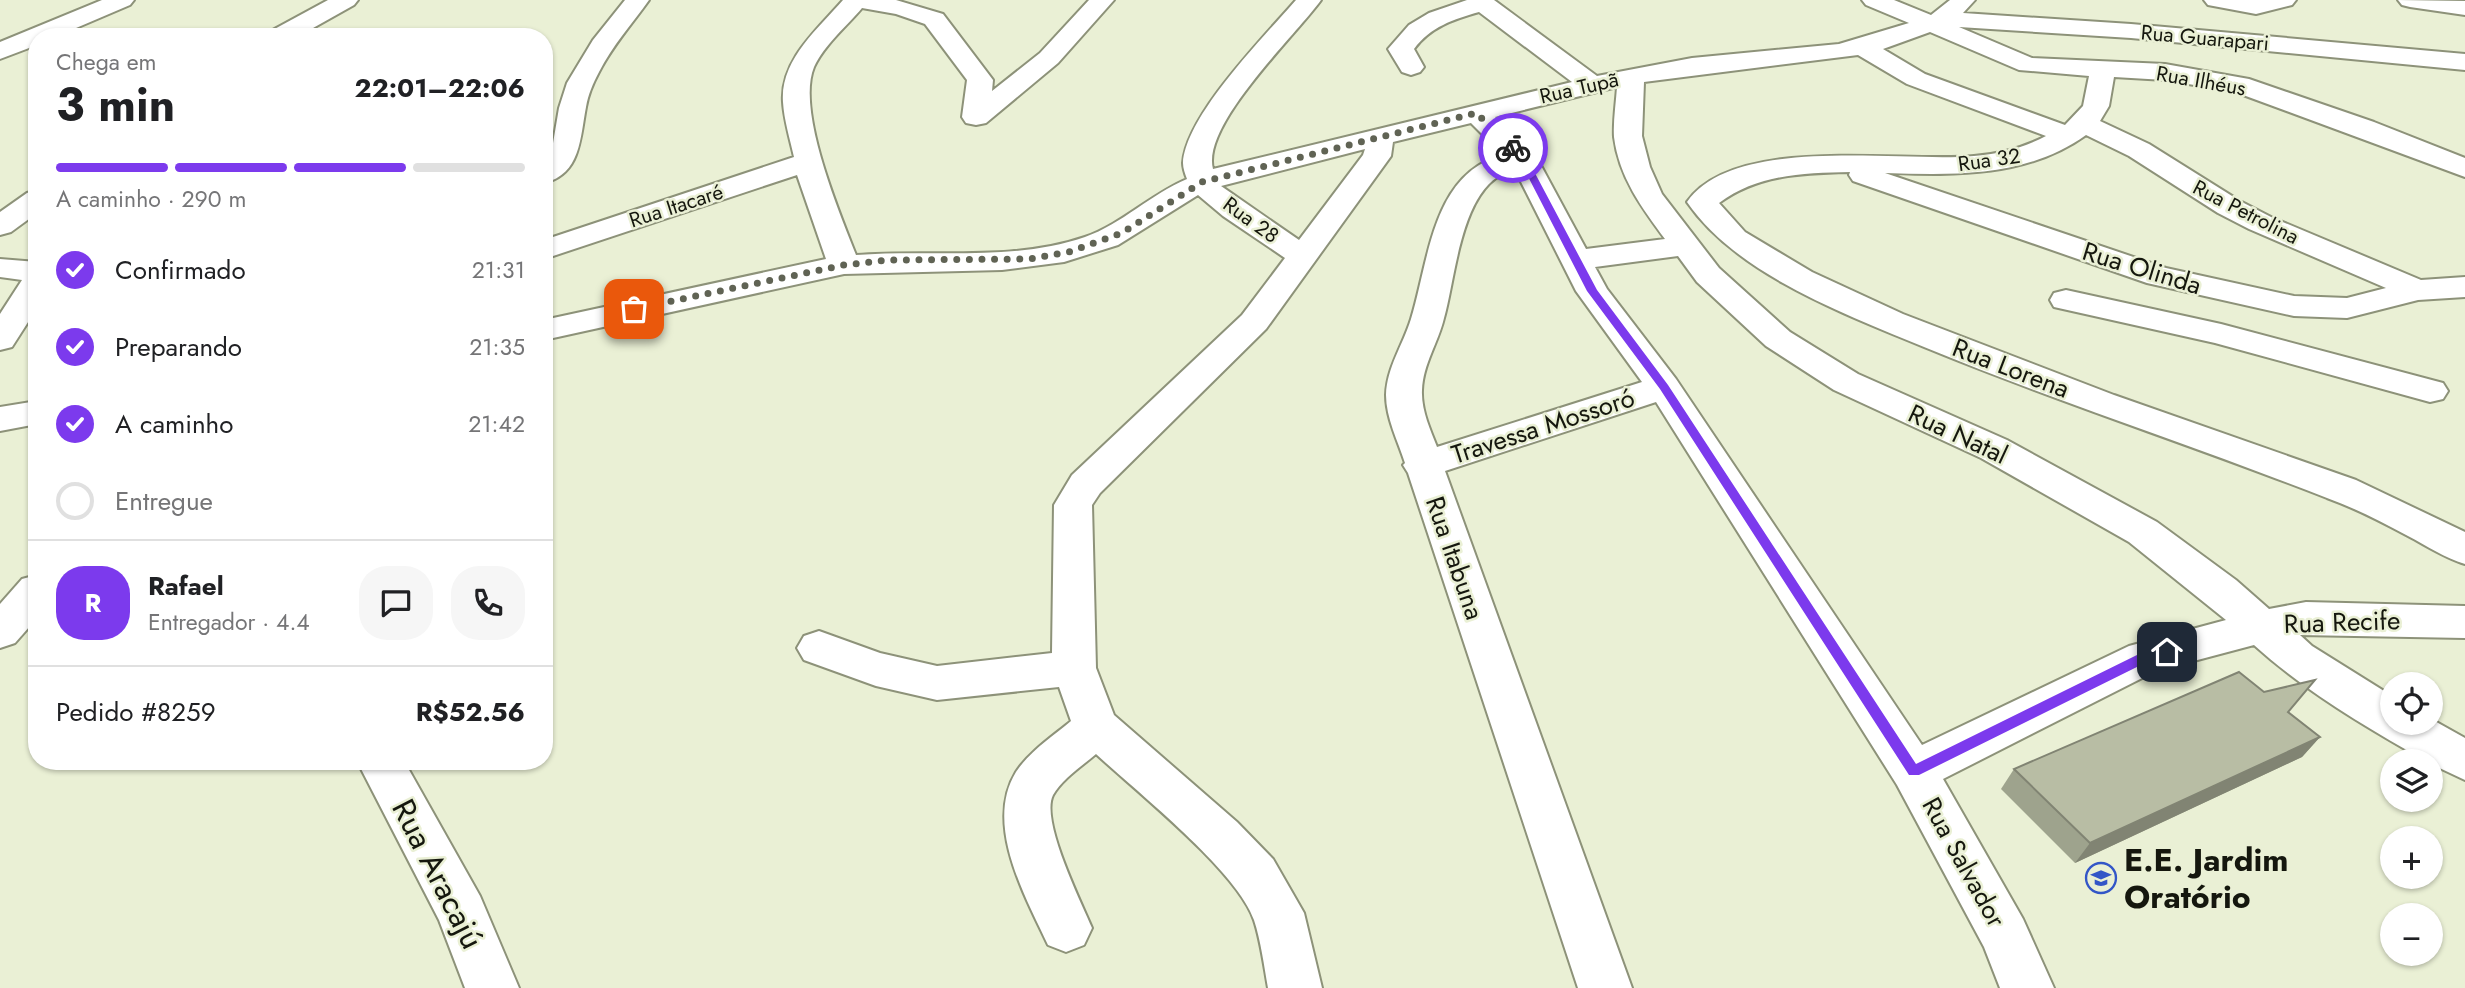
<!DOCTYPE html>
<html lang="pt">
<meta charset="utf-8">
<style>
body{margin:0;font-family:Jost,sans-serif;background:#f6f6f6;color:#202124;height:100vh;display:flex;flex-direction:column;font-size:26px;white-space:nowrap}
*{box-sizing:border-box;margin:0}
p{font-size:23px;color:#757577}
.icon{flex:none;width:38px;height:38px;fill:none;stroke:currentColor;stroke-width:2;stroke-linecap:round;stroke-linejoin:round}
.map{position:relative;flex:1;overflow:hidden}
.sheet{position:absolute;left:28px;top:28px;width:525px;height:742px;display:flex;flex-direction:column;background:#fff;border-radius:28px;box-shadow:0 2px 5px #0004}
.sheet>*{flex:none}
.tools{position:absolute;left:2380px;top:672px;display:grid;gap:14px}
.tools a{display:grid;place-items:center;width:63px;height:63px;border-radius:50%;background:#fff;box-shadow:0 2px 5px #0004;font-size:35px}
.pin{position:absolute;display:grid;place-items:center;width:60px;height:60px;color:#fff;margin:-30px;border-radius:14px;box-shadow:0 4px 10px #0006}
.courier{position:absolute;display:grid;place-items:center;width:70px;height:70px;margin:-35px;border:5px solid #7c3aed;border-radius:50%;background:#fff;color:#222;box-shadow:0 2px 9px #0007}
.headline em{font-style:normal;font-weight:700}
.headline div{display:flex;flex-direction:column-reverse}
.headline{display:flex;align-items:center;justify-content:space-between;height:119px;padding:0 28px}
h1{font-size:46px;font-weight:700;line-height:52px}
.bar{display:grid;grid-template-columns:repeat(4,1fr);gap:10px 7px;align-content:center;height:84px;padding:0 28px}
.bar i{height:9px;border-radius:5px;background:#e0e0e0}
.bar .on{background:#7c3aed}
.bar p{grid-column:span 4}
.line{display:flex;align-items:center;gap:18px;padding:0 28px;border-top:2px solid #e0e0e0}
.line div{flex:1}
.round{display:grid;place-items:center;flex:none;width:74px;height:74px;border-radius:28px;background:#f6f6f6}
ol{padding:0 28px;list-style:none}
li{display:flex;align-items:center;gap:21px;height:77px}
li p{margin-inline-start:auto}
li .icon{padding:7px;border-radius:50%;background:#7c3aed;color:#fff;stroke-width:4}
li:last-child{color:#757577}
li i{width:38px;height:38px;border:4px solid #e0e0e0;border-radius:50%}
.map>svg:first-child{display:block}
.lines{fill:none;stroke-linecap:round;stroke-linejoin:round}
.minor-casing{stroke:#8d9279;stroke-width:4}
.minor{fill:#fff;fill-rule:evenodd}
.wall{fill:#9ea38d}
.shaded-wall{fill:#818473}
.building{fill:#b8bda4;stroke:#818473;stroke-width:2}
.route{fill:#7c3aed}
.done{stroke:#606354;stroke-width:7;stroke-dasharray:0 12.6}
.labels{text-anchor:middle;stroke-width:5;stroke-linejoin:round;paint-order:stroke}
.far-street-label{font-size:21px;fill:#15170e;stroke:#eaf0d5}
.street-label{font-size:26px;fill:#15170e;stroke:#eaf0d5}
.near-poi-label{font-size:32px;font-weight:bold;fill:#15170e;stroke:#eaf0d5;text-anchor:start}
.near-street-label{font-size:32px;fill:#15170e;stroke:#eaf0d5}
</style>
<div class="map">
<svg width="2465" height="988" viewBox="0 0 2465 988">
<rect width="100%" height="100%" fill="#eaf0d5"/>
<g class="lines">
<g class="minor-casing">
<g id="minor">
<polygon points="102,0 134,0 130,5 55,37 37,37 37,45 0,59 0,42"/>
<polygon points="328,0 358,0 354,5 297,37 266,37 269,32"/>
<path d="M 625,0 L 649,0 C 632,24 612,46 599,72 C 593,83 588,95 586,107 C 580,138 581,174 544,183 L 544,160 L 552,149 L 559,108 L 567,83 L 593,40 Z"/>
<path d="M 843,0 L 896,0 L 943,14 L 993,80 L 992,91 L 1040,53 L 1089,0 L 1114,0 L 1058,63 L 986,123 L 976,125 L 966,123 L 962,117 L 967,80 L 925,24 L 896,14 L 862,8 C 847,26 824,45 814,67 C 796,110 839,212 856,255 C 930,249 1013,262 1085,237 C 1122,224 1151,194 1187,179 C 1185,174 1183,168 1183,163 C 1186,115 1265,36 1296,0 L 1321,0 C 1296,35 1201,125 1213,169 L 1572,82 L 1479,12 C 1454,19 1430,27 1414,49 L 1424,67 L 1420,72 L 1411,75 L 1402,72 L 1388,49 L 1409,25 L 1429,13 L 1467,0 L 1494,0 L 1597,76 L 1692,58 L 1839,44 L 1909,23 L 1866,5 L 1862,0 L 1894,0 L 1931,15 L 1950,0 L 1975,0 L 1963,13 L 2131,24 L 2465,54 L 2465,70 L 2131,38 L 1959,27 L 2032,58 L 2165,64 L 2249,79 L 2374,122 L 2465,158 L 2465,177 L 2235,92 L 2165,80 L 2114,77 L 2109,106 L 2100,121 L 2149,144 L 2240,201 L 2271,217 L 2421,280 L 2465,277 L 2465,297 L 2418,300 L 2347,318 L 2294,316 L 2147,283 L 1853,181 L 1849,175 L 1850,172 C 1804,173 1758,174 1719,203 L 1745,232 L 1812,272 L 1903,314 L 2114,395 L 2356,480 L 2465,532 L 2465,564 C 2445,558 2427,546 2408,536 C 2382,522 2355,508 2327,498 C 2195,446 2060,403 1929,349 C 1848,315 1738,276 1687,202 C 1734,134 1902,163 1974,156 C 1999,154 2023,148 2046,136 L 1907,84 L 1858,55 L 1644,82 L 1642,136 L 1650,167 L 1662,194 L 1719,268 L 1790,332 L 1858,374 L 2007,440 L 2157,522 L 2236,580 L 2269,609 L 2306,602 L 2465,606 L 2465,638 L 2300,635 L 2312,646 L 2392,696 L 2392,723 L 2431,723 L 2431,719 L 2465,738 L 2465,780 L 2431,764 L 2431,761 L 2426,761 C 2366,727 2305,691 2254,645 L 2156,671 L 1943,779 L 2023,919 L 2054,988 L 2000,988 L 1984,947 L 1897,785 L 1656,402 L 1445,471 L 1632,988 L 1578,988 L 1408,473 L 1403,465 L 1405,463 C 1398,441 1386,418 1386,395 C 1387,367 1403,345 1411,319 C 1429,261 1432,173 1503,155 L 1471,123 L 1393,142 L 1391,156 L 1266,329 L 1100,493 L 1092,505 L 1096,668 L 1114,715 L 1237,822 L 1273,859 L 1304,913 L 1322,988 L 1268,988 C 1264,966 1261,941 1254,920 C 1237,871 1136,791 1096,754 C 1082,766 1062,779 1053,795 C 1040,820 1081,902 1092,928 L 1084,945 L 1066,952 L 1048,945 C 1025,896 984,824 1016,772 C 1029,752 1053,736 1071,721 L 1059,687 L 937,700 L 876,686 L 804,660 L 797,648 L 804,636 L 819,631 L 880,653 L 937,666 L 1052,653 L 1054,505 L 1072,475 L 1242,315 L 1285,258 L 1223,216 L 1198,195 L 1118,245 L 1064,262 L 1002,270 L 844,274 L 544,340 L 544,320 L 826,259 L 797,175 L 544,259 L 544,240 L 794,157 C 790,139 784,120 783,102 C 780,60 818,29 843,0 ZM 1930,32 L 2019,70 L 2089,76 L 2083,106 L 2065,125 L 1925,74 L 1883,49 ZM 1617,87 C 1616,103 1613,121 1614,137 C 1619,177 1642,208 1665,239 L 1586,249 L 1538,160 L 1495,117 ZM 2086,135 L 2129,156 L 2218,213 L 2249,229 L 2386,288 L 2347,298 L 2294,296 L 2166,268 L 1885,173 C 1954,175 2026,178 2086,135 ZM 1365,149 L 1363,155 L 1299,240 L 1221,186 ZM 1515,170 L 1576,291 L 1642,382 L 1437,447 C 1430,429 1421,410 1422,390 C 1423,364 1438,343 1444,318 C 1456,277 1461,179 1515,170 ZM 1678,256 L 1697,282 L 1766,346 L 1834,390 L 1981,458 L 2129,542 L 2226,620 L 2129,646 L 1922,745 L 1676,379 L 1607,289 L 1595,267 Z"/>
<polygon points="2204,0 2296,0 2292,5 2256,14 2208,5"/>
<polygon points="2398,0 2465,1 2465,15 2410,7 2402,5"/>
<polygon points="37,190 37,213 11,232 0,235 0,212 27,193"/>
<polygon points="0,259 37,262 37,308 12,347 0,350 0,314 22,280 0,277"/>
<polygon points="2066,290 2221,324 2443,383 2448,391 2443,399 2430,402 2215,343 2054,307 2050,300 2054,293"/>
<polygon points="37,401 37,424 0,431 0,407"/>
<polygon points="37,575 37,618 15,643 0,648 0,604 22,579"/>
<polygon points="357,761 404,761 480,896 519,988 465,988 439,920"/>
</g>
</g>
<use href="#minor" class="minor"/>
</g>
<polygon class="wall" points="2288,712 2320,737 2302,757 2075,863 2001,789 2014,769"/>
<polygon class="shaded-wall" points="2320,737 2302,757 2075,863 2090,843"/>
<polygon class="building" points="2239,672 2264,692 2315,680 2288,712 2320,737 2090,843 2014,769"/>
<polygon class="route" points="1513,146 1528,160 1597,290 1668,385 1916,764 2139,654 2167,647 2173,652 2171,655 2147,662 1919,775 1909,775 1660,389 1587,291 1520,161 1509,148"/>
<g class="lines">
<polyline class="done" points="634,309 844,265 889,260 1029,259 1069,252 1122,233 1202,182 1476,113 1513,148"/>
</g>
<defs>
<g id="school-ring" transform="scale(1.575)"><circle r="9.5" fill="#eaf0d5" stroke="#3356c7" stroke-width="1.5"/><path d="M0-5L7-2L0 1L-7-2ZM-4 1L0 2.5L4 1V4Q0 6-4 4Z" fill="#3356c7"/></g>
</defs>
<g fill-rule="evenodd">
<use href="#school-ring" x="2101" y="878"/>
</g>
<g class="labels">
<g class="far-street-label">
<text transform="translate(2205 38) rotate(5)" y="7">Rua Guarapari</text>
<text transform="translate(2201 81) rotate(10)" y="7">Rua Ilhéus</text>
<text transform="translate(1579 88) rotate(-13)" y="7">Rua Tupã</text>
<text transform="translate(1989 160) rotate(-8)" y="7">Rua 32</text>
<text transform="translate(676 206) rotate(-18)" y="7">Rua Itacaré</text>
<text transform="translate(2246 212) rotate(27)" y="7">Rua Petrolina</text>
<text transform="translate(1251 220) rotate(36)" y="7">Rua 28</text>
</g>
<g class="street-label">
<text transform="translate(2142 268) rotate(17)" y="9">Rua Olinda</text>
<text transform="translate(2011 368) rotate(21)" y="9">Rua Lorena</text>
<text transform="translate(1543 426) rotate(-18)" y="9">Travessa Mossoró</text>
<text transform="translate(1958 434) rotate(25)" y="9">Rua Natal</text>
<text transform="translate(1455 558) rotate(71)" y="9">Rua Itabuna</text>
<text transform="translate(2342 622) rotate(-2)" y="9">Rua Recife</text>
<text transform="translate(1964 862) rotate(61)" y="9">Rua Salvador</text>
</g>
<g class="near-poi-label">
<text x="2124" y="871">E.E. Jardim<tspan x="2124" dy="37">Oratório</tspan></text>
</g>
<g class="near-street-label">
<text transform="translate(438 874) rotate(63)" y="11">Rua Aracajú</text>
</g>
</g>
</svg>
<div class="tools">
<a><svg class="icon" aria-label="locate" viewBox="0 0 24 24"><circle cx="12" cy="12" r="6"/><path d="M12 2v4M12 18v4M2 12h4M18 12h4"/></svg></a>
<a><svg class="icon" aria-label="layers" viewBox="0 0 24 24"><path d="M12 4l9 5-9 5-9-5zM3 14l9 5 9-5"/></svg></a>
<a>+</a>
<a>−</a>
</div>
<div class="pin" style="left:634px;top:309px;background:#ea580c"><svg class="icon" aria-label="bag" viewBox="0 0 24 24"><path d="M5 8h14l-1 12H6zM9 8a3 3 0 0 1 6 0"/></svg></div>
<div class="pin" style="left:2167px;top:652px;background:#1f2937"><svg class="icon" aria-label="home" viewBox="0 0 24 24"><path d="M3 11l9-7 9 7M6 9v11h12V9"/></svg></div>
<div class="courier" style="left:1513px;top:148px"><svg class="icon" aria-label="bike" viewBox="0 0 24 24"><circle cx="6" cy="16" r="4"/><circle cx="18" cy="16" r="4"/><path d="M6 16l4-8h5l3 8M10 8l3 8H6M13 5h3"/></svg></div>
<section class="sheet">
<div class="headline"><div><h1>3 min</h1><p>Chega em</p></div><em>22:01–22:06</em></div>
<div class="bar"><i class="on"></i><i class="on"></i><i class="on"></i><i></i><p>A caminho · 290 m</p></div>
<ol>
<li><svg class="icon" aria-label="check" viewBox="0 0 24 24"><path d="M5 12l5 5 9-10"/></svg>Confirmado<p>21:31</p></li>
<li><svg class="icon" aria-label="check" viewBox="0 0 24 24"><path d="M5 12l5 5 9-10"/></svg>Preparando<p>21:35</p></li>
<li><svg class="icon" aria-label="check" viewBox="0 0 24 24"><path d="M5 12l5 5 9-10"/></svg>A caminho<p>21:42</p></li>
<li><i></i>Entregue</li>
</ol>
<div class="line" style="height:126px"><b class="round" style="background:#7c3aed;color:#fff">R</b><div><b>Rafael</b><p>Entregador · 4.4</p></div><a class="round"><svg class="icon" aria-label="chat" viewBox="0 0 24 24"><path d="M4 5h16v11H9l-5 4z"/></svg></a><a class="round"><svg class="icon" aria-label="phone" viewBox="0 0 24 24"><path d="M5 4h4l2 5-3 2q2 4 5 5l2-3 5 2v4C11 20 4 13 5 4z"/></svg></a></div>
<div class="line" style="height:91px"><div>Pedido #8259</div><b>R$52.56</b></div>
</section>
</div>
